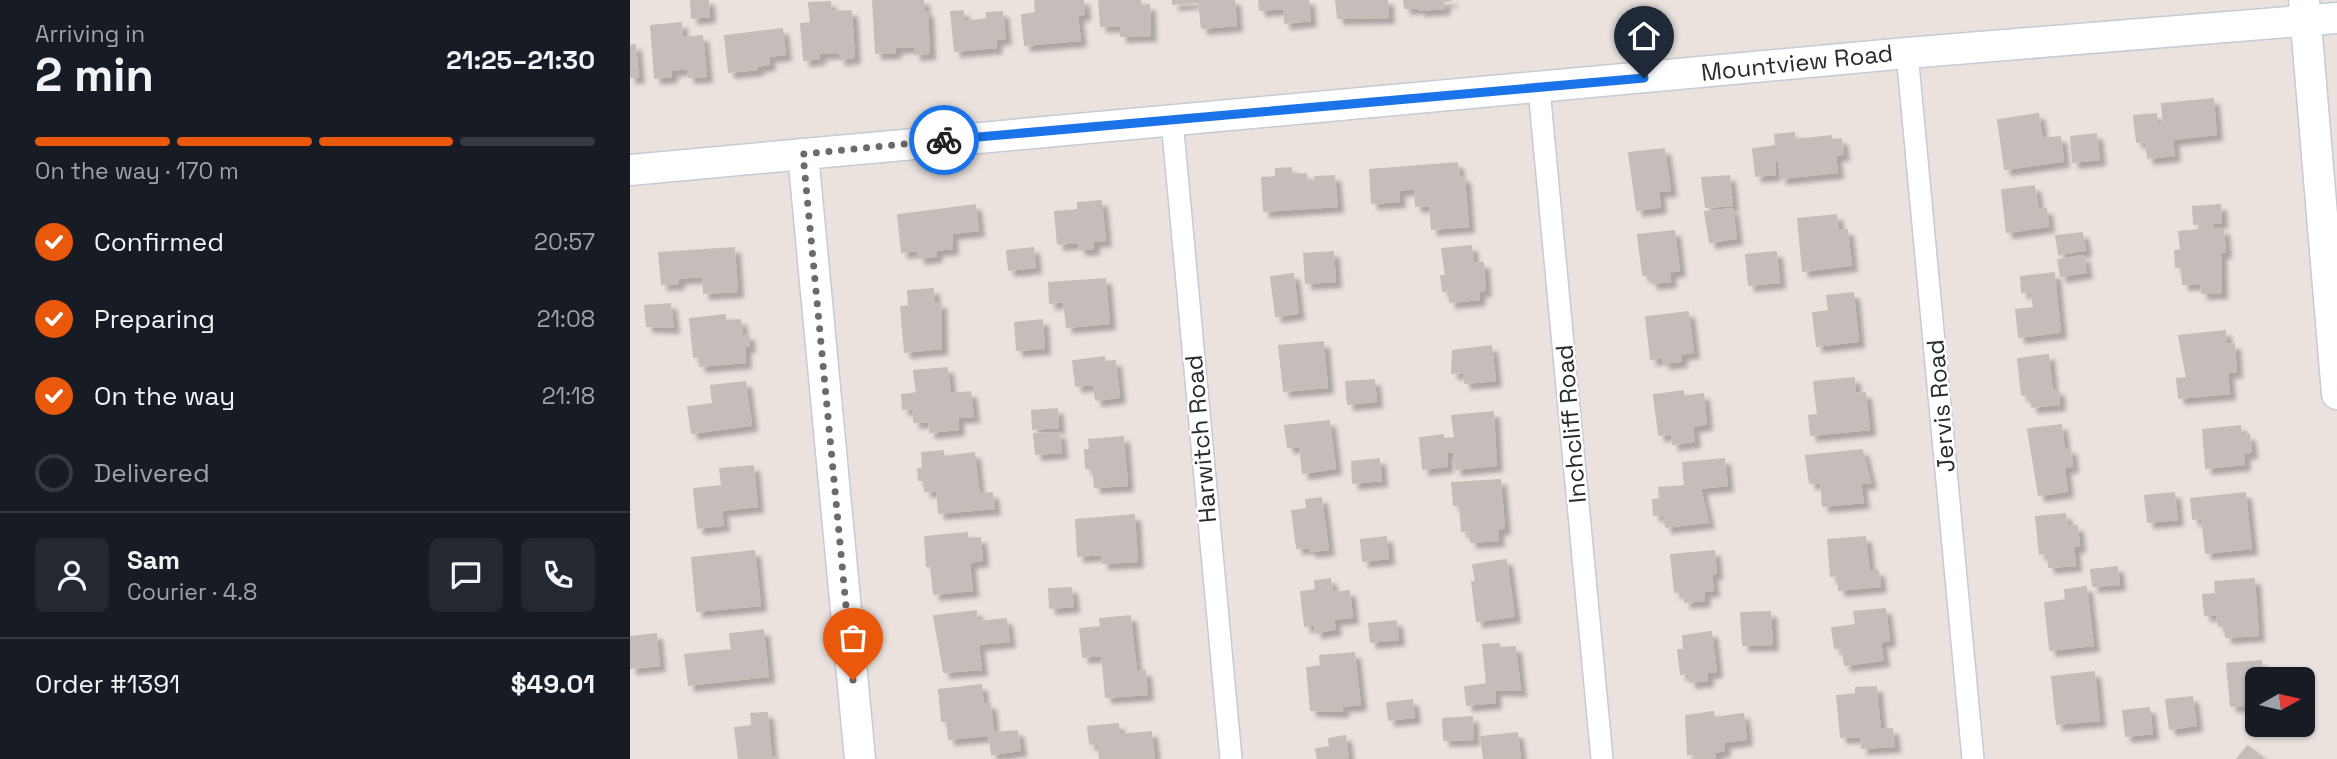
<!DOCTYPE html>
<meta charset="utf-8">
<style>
body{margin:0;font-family:"Space Grotesk",sans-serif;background:#242831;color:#f1f3f6;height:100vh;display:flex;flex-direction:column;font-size:26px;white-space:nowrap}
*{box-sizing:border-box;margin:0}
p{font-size:23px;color:#9ea1a6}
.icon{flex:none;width:38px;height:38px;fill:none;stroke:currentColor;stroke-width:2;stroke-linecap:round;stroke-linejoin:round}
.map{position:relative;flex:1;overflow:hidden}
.side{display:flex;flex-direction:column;background:#171b24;width:630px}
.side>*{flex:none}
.needle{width:46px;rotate:82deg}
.buttons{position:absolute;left:1615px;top:667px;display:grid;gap:14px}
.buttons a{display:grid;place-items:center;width:70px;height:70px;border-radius:10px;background:#171b24;box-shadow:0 2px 5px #0004;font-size:35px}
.pin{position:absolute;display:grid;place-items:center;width:60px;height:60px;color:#fff;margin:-72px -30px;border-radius:50% 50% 50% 0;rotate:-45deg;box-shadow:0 0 7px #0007}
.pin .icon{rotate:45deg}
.courier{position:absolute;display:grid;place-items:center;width:70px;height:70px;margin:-35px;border:5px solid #1a73e8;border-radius:50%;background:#fff;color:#222;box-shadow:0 2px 9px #0007}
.summary em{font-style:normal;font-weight:700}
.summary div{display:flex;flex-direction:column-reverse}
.summary{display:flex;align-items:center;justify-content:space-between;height:119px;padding:0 35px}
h1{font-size:46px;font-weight:700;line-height:52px}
.bar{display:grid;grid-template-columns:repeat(4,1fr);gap:10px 7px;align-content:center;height:84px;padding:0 35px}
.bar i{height:9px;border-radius:5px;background:#363941}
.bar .active{background:#ea580c}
.bar p{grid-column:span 4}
.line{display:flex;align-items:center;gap:18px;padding:0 35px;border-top:2px solid #363941}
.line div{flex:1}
.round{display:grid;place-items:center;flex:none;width:74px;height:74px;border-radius:10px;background:#242831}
ol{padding:0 35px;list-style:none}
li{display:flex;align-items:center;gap:21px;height:77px}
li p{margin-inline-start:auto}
li .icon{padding:7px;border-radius:50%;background:#ea580c;color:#fff;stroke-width:4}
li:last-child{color:#9ea1a6}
li i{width:38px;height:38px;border:4px solid #363941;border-radius:50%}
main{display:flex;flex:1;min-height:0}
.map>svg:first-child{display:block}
.building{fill:#c4bdb9;stroke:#c6bdb7;stroke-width:2;filter:url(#shadow)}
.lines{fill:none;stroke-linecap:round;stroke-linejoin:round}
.street-casing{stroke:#c5cbd3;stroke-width:24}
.secondary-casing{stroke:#c5cbd3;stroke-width:33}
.street{stroke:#fff;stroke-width:21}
.secondary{stroke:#fff;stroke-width:30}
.done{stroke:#6e6a69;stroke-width:7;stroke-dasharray:0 12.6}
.route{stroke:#1a73e8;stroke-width:9}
.labels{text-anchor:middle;stroke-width:5;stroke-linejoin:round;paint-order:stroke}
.street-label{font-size:24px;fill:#2a2a2a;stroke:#fff}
</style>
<main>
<section class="side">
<div class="summary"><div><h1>2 min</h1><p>Arriving in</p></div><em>21:25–21:30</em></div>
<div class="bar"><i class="active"></i><i class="active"></i><i class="active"></i><i></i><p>On the way · 170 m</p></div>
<ol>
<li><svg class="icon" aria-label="check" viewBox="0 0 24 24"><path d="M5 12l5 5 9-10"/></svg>Confirmed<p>20:57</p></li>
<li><svg class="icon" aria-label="check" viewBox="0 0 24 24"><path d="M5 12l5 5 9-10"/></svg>Preparing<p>21:08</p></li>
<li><svg class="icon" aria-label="check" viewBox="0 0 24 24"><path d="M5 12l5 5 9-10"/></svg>On the way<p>21:18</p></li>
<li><i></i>Delivered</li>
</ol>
<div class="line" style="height:126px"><a class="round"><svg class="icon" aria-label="person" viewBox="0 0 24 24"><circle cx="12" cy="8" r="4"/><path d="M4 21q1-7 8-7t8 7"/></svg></a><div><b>Sam</b><p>Courier · 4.8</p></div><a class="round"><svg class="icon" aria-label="chat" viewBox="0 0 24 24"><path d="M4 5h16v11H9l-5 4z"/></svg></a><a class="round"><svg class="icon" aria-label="phone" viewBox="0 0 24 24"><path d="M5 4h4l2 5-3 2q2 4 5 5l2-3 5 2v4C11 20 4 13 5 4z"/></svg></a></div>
<div class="line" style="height:91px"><div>Order #1391</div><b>$49.01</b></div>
</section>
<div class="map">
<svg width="1707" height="759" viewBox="0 0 1707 759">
<defs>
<filter id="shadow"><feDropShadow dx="6" dy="6" stdDeviation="2" flood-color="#0004"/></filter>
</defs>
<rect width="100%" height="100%" fill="#ebe2de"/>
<g class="building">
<polygon points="61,0 78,0 79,16 62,18"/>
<polygon points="243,0 293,0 294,12 297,12 299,53 285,54 285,46 265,47 265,52 246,53"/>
<polygon points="405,0 453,0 454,14 447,15 450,40 395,45 392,15 406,13"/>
<polygon points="469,0 510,0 510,6 519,5 520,35 491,36 491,25 471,26"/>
<polygon points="543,0 604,0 606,25 572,28 569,2 543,4"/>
<polygon points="629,0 678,0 680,20 655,23 654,8 630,10"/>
<polygon points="706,0 757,0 758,17 708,18"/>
<polygon points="774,0 822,0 813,1 814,8 789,10 789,7 775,8"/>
<polygon points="200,2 201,12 221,11 224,57 210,59 210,52 189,53 189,58 174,60 171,24 181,23 179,3"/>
<polygon points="333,11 334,22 357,19 357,13 372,12 375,38 365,39 366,47 325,51 321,12"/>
<polygon points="51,23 52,38 72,36 76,76 59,77 58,68 41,70 41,76 25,78 21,26"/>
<polygon points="152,29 155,54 138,56 139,64 127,66 127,69 99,72 95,36"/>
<polygon points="5,45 8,77 0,77 0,46"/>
<polygon points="1583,99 1586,134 1542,139 1544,155 1518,158 1516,141 1507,142 1504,116 1526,114 1527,124 1534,124 1532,104"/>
<polygon points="1408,114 1412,139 1430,137 1433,161 1375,169 1368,120"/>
<polygon points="1164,133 1165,140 1201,136 1201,140 1211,139 1213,154 1205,155 1207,172 1151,178 1149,160 1144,161 1145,174 1126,176 1123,149 1146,146 1145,135"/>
<polygon points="1466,134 1469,159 1443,162 1441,137"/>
<polygon points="1034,149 1040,190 1028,191 1030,207 1007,210 999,153"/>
<polygon points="827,163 829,178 834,177 838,226 802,229 800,205 786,206 785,188 768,190 769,201 742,203 740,170"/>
<polygon points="661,168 661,175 676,174 677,182 685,181 685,177 704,176 707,206 634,211 632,178 646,177 646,169"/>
<polygon points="1099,176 1102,205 1076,207 1072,178"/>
<polygon points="1404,186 1408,210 1416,209 1418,226 1377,232 1372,190"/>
<polygon points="471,201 475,240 463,241 463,248 450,249 449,242 428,244 425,212 448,210 448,203"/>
<polygon points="345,205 348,230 321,233 322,248 305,250 306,256 289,258 288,250 272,252 268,215"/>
<polygon points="1590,205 1591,222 1582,223 1583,230 1593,229 1595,252 1590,252 1591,292 1572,293 1571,283 1553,284 1552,266 1546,267 1545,251 1551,250 1549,232 1570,230 1570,223 1564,224 1563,207"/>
<polygon points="1102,209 1106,238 1080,242 1075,212"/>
<polygon points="1206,215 1208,231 1217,230 1221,265 1173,271 1168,219"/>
<polygon points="1044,231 1049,270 1039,272 1040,281 1022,283 1020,275 1013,275 1008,235"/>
<polygon points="1452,233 1455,250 1429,254 1426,236"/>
<polygon points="841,246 843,263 853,263 855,290 848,291 849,299 820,302 819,290 813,291 811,276 816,276 812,249"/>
<polygon points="104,248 107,291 74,293 73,276 48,278 48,283 32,284 29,253"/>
<polygon points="403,248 405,267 379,270 377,251"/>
<polygon points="703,252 705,281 676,283 674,254"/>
<polygon points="1146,252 1149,282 1119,285 1116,255"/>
<polygon points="1453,256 1456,272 1431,276 1428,260"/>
<polygon points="1424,273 1430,332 1389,337 1386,310 1404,308 1402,291 1392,292 1391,277"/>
<polygon points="663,274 668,313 646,316 641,277"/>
<polygon points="475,279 479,323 437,327 434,301 420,303 419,283"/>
<polygon points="303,289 304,304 310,303 311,348 275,352 271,307 279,306 278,291"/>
<polygon points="1223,293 1228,341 1187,346 1183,313 1199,311 1197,296"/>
<polygon points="40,304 43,327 17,326 15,306"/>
<polygon points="1058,312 1063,352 1050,354 1051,361 1034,363 1033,357 1021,359 1016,317"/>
<polygon points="95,315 95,321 110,320 112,335 118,335 119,346 114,346 115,362 70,366 69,356 64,357 60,319"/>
<polygon points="412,320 414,348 387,350 385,323"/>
<polygon points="1595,331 1596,345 1604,344 1606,371 1597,372 1599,393 1549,398 1547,379 1557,378 1549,336"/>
<polygon points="693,342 697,387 654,391 649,346"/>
<polygon points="861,346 865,380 835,383 834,372 822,373 823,351"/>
<polygon points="1418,355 1422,391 1428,390 1429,404 1402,407 1400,394 1392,395 1388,359"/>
<polygon points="474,357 475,362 485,361 489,397 466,400 464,384 446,386 443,361"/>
<polygon points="317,368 320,394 340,392 343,416 327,417 328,429 300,432 299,421 284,422 283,408 273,409 272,395 287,393 284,371"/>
<polygon points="1224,378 1225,394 1235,393 1239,429 1181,435 1179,416 1188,415 1184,382"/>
<polygon points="744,380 746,401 718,404 716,382"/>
<polygon points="115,382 121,425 62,433 58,407 83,404 81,386"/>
<polygon points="1053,391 1054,397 1073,394 1076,424 1062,426 1064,441 1043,444 1042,434 1029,435 1024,395"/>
<polygon points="427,409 428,427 403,429 402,411"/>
<polygon points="863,412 866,465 826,469 824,451 816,452 817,466 793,469 790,438 813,435 814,439 825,438 822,416"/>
<polygon points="699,421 705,468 673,473 670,446 658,447 655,426"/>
<polygon points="1431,425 1434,450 1440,449 1442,466 1434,467 1437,491 1409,495 1398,429"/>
<polygon points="1610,426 1611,436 1619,435 1621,452 1613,453 1614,464 1576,468 1573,430"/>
<polygon points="429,433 431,452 406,454 404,434"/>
<polygon points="493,437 497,485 465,487 463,468 456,468 455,450 460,450 459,440"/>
<polygon points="1232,450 1240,482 1230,483 1233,502 1193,506 1191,482 1180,483 1176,456"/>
<polygon points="313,451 313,457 344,453 348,487 350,494 362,493 364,508 309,513 307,490 295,491 294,480 289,480 288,469 293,468 292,453"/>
<polygon points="749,459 751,480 723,483 722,462"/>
<polygon points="1094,459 1097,485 1070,488 1078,522 1036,527 1034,514 1024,515 1023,500 1030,499 1029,488 1055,486 1053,463"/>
<polygon points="123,466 127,506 91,510 93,525 68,528 64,489 92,486 90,469"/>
<polygon points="870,480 874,528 867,529 868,540 841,542 839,530 832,531 830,505 824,505 822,483"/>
<polygon points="1544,493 1547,519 1518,522 1515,496"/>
<polygon points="1615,493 1621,548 1576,553 1572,518 1563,519 1561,499"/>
<polygon points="691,498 698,549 680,551 680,547 667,548 662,511 677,509 676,500"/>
<polygon points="1435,514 1437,527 1447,526 1449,546 1443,546 1445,565 1419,567 1418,553 1410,554 1406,517"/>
<polygon points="504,515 507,561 473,563 472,554 448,556 446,520"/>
<polygon points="337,533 338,539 350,538 352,560 339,562 342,590 304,594 301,566 297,566 295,537"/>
<polygon points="756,537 758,558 733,561 731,540"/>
<polygon points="1235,537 1239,571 1248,571 1250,586 1209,590 1208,575 1201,576 1198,540"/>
<polygon points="124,551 130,605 67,611 62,558"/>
<polygon points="1084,551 1086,573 1081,574 1083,590 1073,591 1074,600 1055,602 1054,591 1045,592 1041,555"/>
<polygon points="876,560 884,616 847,621 842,582 846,582 843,565"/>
<polygon points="1487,567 1489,584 1463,586 1461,570"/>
<polygon points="700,579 702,593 719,591 722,617 703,619 705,629 686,632 685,624 675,626 671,592 686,590 685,581"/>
<polygon points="1624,579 1628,635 1596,637 1595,625 1589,626 1587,614 1575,615 1573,595 1586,594 1585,582"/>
<polygon points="1456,587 1463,645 1420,650 1415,603 1436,600 1435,590"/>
<polygon points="441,588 443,606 420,608 419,589"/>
<polygon points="1255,609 1259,640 1250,642 1253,660 1215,665 1212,647 1205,648 1202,628 1226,625 1224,612"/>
<polygon points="346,611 347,622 376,619 379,641 348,644 351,669 314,672 304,616"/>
<polygon points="1140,612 1142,644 1113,645 1111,613"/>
<polygon points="500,616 506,671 515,671 517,694 476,697 472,655 453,657 450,629 471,627 470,619"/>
<polygon points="766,621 768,639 741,642 739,624"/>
<polygon points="133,630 138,676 59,685 55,655 102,650 100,634"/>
<polygon points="1081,632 1086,671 1077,672 1077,680 1060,682 1059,673 1051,674 1048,650 1054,650 1053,636"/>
<polygon points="26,634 29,665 1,668 0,637"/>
<polygon points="869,644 869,648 885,647 890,690 864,689 865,702 837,705 835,687 857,684 853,645"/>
<polygon points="724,653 730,704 711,706 712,711 681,710 677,668 691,666 690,656"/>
<polygon points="1631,661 1633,679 1628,679 1628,704 1601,706 1597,664"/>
<polygon points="1464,672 1469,720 1427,724 1422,677"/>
<polygon points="351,685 353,705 360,704 363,733 387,731 390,750 362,754 359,735 319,739 317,721 312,721 309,690"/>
<polygon points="1246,687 1250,730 1262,729 1264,746 1232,748 1231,736 1211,737 1207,696 1226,694 1226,688"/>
<polygon points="1562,697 1566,725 1540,729 1536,700"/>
<polygon points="782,700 784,717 759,720 757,703"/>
<polygon points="1519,708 1522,733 1496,736 1493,711"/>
<polygon points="1083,712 1084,718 1113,714 1116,739 1093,742 1094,750 1084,752 1085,759 1066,759 1065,753 1058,754 1056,716"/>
<polygon points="137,713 141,757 149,759 109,759 105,728 122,726 121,714"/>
<polygon points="842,717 843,739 814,740 813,719"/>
<polygon points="488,724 489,735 521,732 524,759 470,759 469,743 460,744 458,727"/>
<polygon points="887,733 890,759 854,759 851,737"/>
<polygon points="715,736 718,759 688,759 686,749 700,747 699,739"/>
<polygon points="1618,746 1634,759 1607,759"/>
</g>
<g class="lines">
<g class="street-casing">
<g id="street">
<polyline points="1277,53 1343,759"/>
<polyline points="909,89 972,759"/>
<polyline points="542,120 601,759"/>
</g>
</g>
<g class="secondary-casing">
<g id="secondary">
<polyline points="1674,0 1707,394"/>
<polyline points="173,154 230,759"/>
<polyline points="0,170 1277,53 1707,18"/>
</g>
</g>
<use href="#street" class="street"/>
<use href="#secondary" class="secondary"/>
</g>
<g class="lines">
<polyline class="done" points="223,680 173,154 314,140"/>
<polyline class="route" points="314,140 1014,78"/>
</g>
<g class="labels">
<g class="street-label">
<text transform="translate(1167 63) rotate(-6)" y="8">Mountview Road</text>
<text transform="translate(1311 406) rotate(-95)" y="8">Jervis Road</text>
<text transform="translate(941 424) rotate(-95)" y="8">Inchcliff Road</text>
<text transform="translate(571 439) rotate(-95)" y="8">Harwitch Road</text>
</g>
</g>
</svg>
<div class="buttons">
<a><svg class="needle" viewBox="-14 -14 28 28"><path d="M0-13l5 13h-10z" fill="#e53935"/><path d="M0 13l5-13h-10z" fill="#9ea1a6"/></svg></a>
</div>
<div class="pin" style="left:223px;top:680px;background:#ea580c"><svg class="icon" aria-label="bag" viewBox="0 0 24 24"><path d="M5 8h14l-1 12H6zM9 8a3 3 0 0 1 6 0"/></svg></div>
<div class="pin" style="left:1014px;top:78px;background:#1f2937"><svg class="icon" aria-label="home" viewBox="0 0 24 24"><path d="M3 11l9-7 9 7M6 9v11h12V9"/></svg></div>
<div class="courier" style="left:314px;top:140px"><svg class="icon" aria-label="bike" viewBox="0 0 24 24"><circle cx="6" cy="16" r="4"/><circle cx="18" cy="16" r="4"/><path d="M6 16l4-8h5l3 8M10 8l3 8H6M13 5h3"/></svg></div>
</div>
</main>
